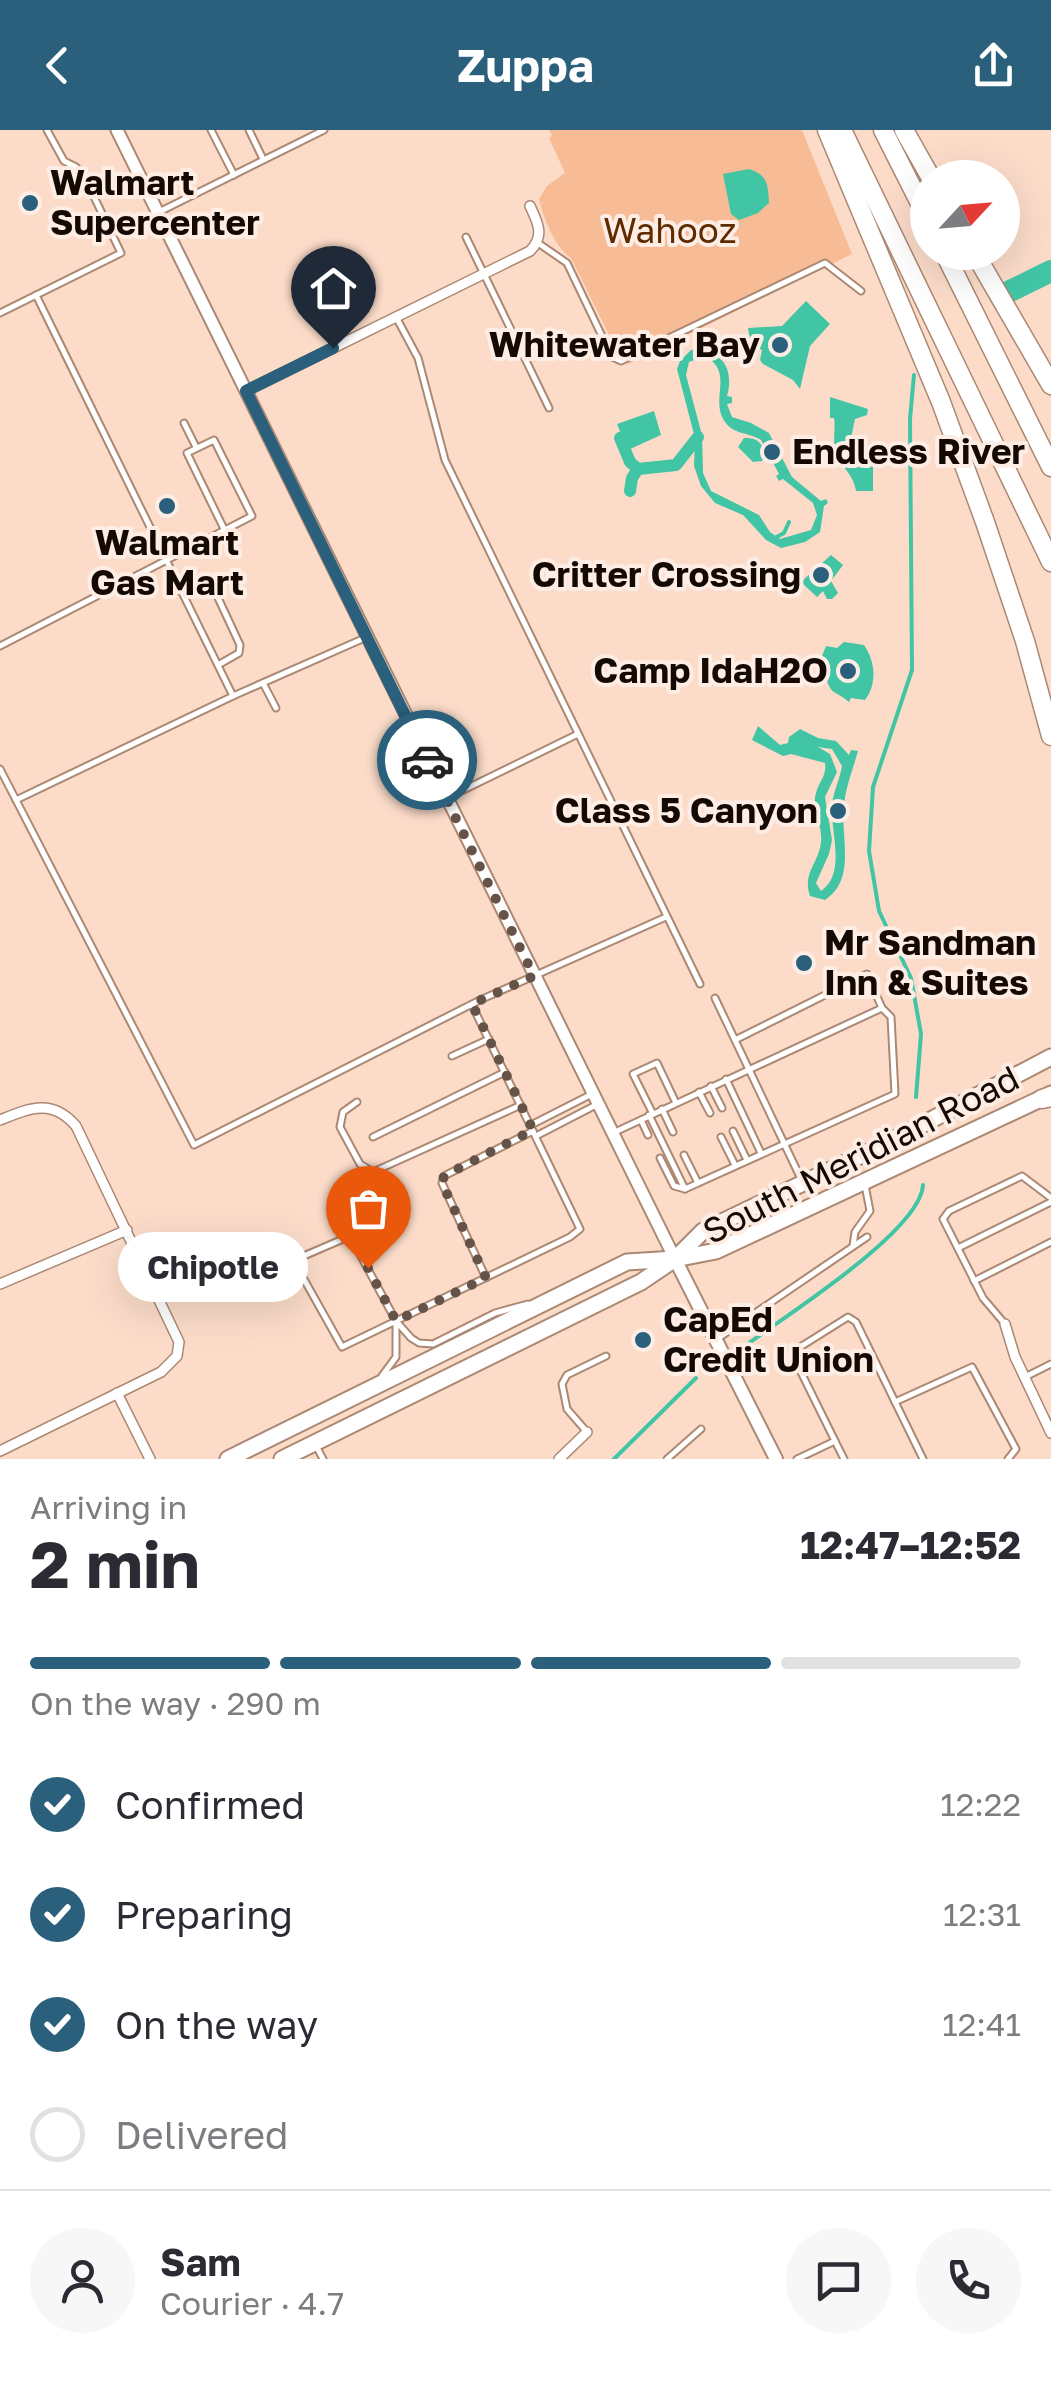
<!DOCTYPE html>
<meta charset="utf-8">
<style>
body{margin:0;font-family:"Golos Text",sans-serif;background:#f7f7f7;color:#2b2b33;height:100vh;display:flex;flex-direction:column;font-size:38px;white-space:nowrap}
*{box-sizing:border-box;margin:0}
p{font-size:32px;color:#7c7c81}
.icon{flex:none;width:55px;height:55px;fill:none;stroke:currentColor;stroke-width:2;stroke-linecap:round;stroke-linejoin:round}
.map{position:relative;height:1329px;overflow:hidden}
.drawer{display:flex;flex-direction:column;background:#fff;flex:1}
.drawer>*{flex:none}
.needle{width:65px;rotate:64deg}
.controls{position:absolute;left:910px;top:30px;display:grid;gap:20px}
.controls a{display:grid;place-items:center;width:110px;height:110px;border-radius:50%;background:#fff;box-shadow:0 10px 40px #0002;font-size:50px}
.pin{position:absolute;display:grid;place-items:center;width:85px;height:85px;color:#fff;margin:-102px -42px;border-radius:50% 50% 50% 0;rotate:-45deg;box-shadow:0 0 10px #0007}
.pin .icon{rotate:45deg}
.courier{position:absolute;display:grid;place-items:center;width:100px;height:100px;margin:-50px;border:8px solid #2a607b;border-radius:50%;background:#fff;color:#222;box-shadow:0 2px 12px #0007}
.bubble{position:absolute;height:70px;border-radius:35px;background:#fff;box-shadow:0 10px 40px #0002;font-size:32px;font-weight:700;line-height:70px;text-align:center}
.headline em{font-style:normal;font-weight:700}
.headline div{display:flex;flex-direction:column-reverse}
.headline{display:flex;align-items:center;justify-content:space-between;height:170px;padding:0 30px}
h1{font-size:65px;font-weight:700;line-height:75px}
.bar{display:grid;grid-template-columns:repeat(4,1fr);gap:15px 10px;align-content:center;height:120px;padding:0 30px}
.bar i{height:12px;border-radius:8px;background:#e1e1e2}
.bar .on{background:#2a607b}
.bar p{grid-column:span 4}
.line{display:flex;align-items:center;gap:25px;padding:0 30px;border-top:2px solid #e1e1e2}
.line div{flex:1}
.round{display:grid;place-items:center;flex:none;width:105px;height:105px;border-radius:52px;background:#f7f7f7}
ol{padding:0 30px;list-style:none}
li{display:flex;align-items:center;gap:30px;height:110px}
li p{margin-inline-start:auto}
li .icon{padding:10px;border-radius:50%;background:#2a607b;color:#fff;stroke-width:4}
li:last-child{color:#7c7c81}
li i{width:55px;height:55px;border:5px solid #e1e1e2;border-radius:50%}
header{display:flex;justify-content:space-between;align-items:center;height:130px;padding:0 30px;background:#2a607b;color:#fff;font-size:45px;font-weight:700}
.map>svg:first-child{display:block}
.green{fill:#f7bb95}
.water{fill:#41c5a5;fill-rule:evenodd}
.lines{fill:none;stroke-linecap:round;stroke-linejoin:round}
.stream{stroke:#41c5a5;stroke-width:4}
.canal{stroke:#41c5a5;stroke-width:12}
.river{stroke:#41c5a5;stroke-width:22}
.service-casing{stroke:#ac8872;stroke-width:9}
.minor-casing{stroke:#ac8872;stroke-width:12}
.tertiary-casing{stroke:#ac8872;stroke-width:15}
.secondary-casing{stroke:#ac8872;stroke-width:16}
.primary-casing{stroke:#ac8872;stroke-width:19}
.motorway-casing{stroke:#ac8872;stroke-width:21}
.service{stroke:#fff;stroke-width:5}
.minor{stroke:#fff;stroke-width:9}
.tertiary{stroke:#fff;stroke-width:11}
.secondary{stroke:#fff;stroke-width:12}
.primary{stroke:#fff;stroke-width:15}
.motorway{stroke:#fff;stroke-width:18}
.done{stroke:#665348;stroke-width:10;stroke-dasharray:0 18}
.route{stroke:#2a607b;stroke-width:12}
.poi-dot{fill:#2a607b;stroke:#fdede4;stroke-width:4}
.labels{text-anchor:middle;stroke-width:8;stroke-linejoin:round;paint-order:stroke}
.poi-label{font-size:35px;font-weight:bold;fill:#150903;stroke:#fdede4;text-anchor:start}
.park-label{font-size:35px;fill:#5f2a00;stroke:#fdede4}
.street-label{font-size:35px;fill:#150903;stroke:#fdede4}
</style>
<header><svg class="icon" aria-label="back" viewBox="0 0 24 24"><path d="M15 5l-7 7 7 7"/></svg>Zuppa<svg class="icon" aria-label="share" viewBox="0 0 24 24"><path d="M12 15V3M7 8l5-5 5 5M5 13v7h14v-7"/></svg></header>
<div class="map">
<svg width="1051" height="1329" viewBox="0 0 1051 1329">
<rect width="100%" height="100%" fill="#fcdcc9"/>
<path class="green" d="M 549,0 L 802,0 L 852,124 L 628,234 L 618,223 L 571,128 C 555,118 543,87 539,69 L 547,56 L 565,43 L 549,8 L 552,6 Z"/>
<g class="water">
<path d="M 749,39 C 768,45 768,55 769,73 L 758,83 L 739,90 L 731,84 L 723,44 Z"/>
<polygon points="806,171 830,194 810,216 800,259 793,250 763,234 760,230 762,220 758,218 752,220 748,198 782,196"/>
<path d="M 691,220 C 721,217 735,239 727,266 L 732,267 L 732,273 L 727,274 L 732,287 L 751,293 L 769,303 L 792,347 L 821,371 L 826,369 L 828,373 L 824,376 L 820,402 L 805,412 L 781,418 L 766,410 L 743,385 L 715,373 L 701,356 L 694,336 L 695,308 L 677,239 L 680,231 ZM 705,226 C 735,243 709,269 725,292 C 734,305 749,302 761,310 L 779,344 L 776,346 L 779,351 L 783,349 L 813,373 L 817,385 L 811,400 L 780,409 L 770,402 L 759,385 L 711,361 L 703,343 L 702,305 L 686,245 L 689,232 Z"/>
<path d="M 830,267 L 868,279 L 867,285 L 855,289 L 848,323 L 854,328 L 873,329 L 873,361 L 856,361 C 854,345 841,337 836,322 C 832,311 836,297 834,288 L 830,288 Z"/>
<polygon points="654,281 661,305 628,320 617,294"/>
<path d="M 744,308 C 756,307 763,313 766,325 L 762,331 L 753,332 L 738,317 Z"/>
<polygon points="831,425 843,435 831,451 838,463 832,469 827,469 823,461 817,467 801,452"/>
<path d="M 844,512 L 864,515 C 876,532 877,555 865,570 L 851,568 L 849,572 C 831,557 832,569 823,538 L 818,536 L 826,516 L 837,518 Z"/>
<path d="M 758,596 L 780,615 L 788,613 L 789,607 L 800,599 L 818,608 L 836,611 L 849,625 L 851,620 L 858,621 C 853,639 846,656 844,675 C 840,706 857,749 825,770 L 810,766 C 802,743 819,733 821,712 C 823,696 811,678 816,663 C 819,651 827,646 825,633 L 791,624 L 783,626 L 752,610 ZM 818,617 L 832,619 L 842,636 C 840,649 833,662 832,675 C 830,701 847,743 821,761 L 816,753 L 829,724 L 832,710 L 825,667 L 837,642 L 830,624 Z"/>
</g>
<g class="lines">
<g class="stream">
<polyline points="914,245 910,289 912,540 873,657 869,721 879,781 911,848 921,904 916,967"/>
<polyline points="773,409 784,403 789,392"/>
<path d="M 749,1213 C 787,1185 921,1100 923,1055"/>
<polyline points="614,1329 696,1248"/>
</g>
<g class="canal">
<polyline points="637,302 620,308 630,332 638,339 676,335 698,307"/>
<polyline points="630,361 632,348 638,339"/>
</g>
<polyline class="river" points="1000,166 1051,141"/>
<g class="service-casing">
<g id="service">
<polyline points="211,0 234,45"/>
<polyline points="249,0 263,29"/>
<polyline points="161,81 324,0"/>
<polyline points="466,107 549,278"/>
<polyline points="538,113 567,133 612,227 621,231 825,133 861,161"/>
<polyline points="36,165 233,566"/>
<polyline points="0,183 121,123 84,46 76,37 64,31 47,0"/>
<polyline points="396,187 418,228 445,330 700,854"/>
<polyline points="184,293 196,317"/>
<polyline points="180,461 202,455 213,457 240,515 239,523 218,535"/>
<polyline points="0,516 252,386 214,310 187,323 225,401"/>
<polyline points="263,553 276,578"/>
<polyline points="0,639 194,1015 480,870 666,787"/>
<polyline points="449,667 578,604"/>
<polyline points="16,670 233,566 367,507"/>
<polyline points="715,868 802,1051"/>
<polyline points="735,910 867,844 882,878"/>
<polyline points="452,926 489,909"/>
<polyline points="726,949 761,1023"/>
<polyline points="711,956 722,978"/>
<polyline points="699,962 710,983"/>
<polyline points="357,972 343,982 340,997 360,1034 373,1042 521,975"/>
<polyline points="662,979 673,1002"/>
<polyline points="653,984 633,944 657,933 676,973"/>
<polyline points="641,990 648,1005"/>
<polyline points="531,995 590,965"/>
<polyline points="733,1001 747,1030"/>
<path d="M 615,1002 C 704,960 793,919 882,878 L 891,887 L 895,964 L 685,1059 L 649,985"/>
<polyline points="536,1006 596,975"/>
<polyline points="373,1007 505,942"/>
<polyline points="721,1007 735,1035"/>
<polyline points="684,1025 698,1053"/>
<polyline points="660,1028 674,1056 685,1059"/>
<polyline points="853,1116 855,1102 870,1081 865,1055"/>
<polyline points="958,1118 1051,1072"/>
<polyline points="486,1148 442,1053 444,1046 533,1001"/>
<polyline points="974,1151 1051,1112"/>
<polyline points="396,1191 350,1106 299,1128 296,1135 342,1217 570,1107 580,1099 472,875"/>
<polyline points="1005,1194 983,1168 943,1089 949,1081 1022,1046 1051,1068"/>
<polyline points="717,1209 867,1107"/>
<polyline points="382,1246 396,1227 396,1191 411,1208 419,1213 433,1214 495,1183 528,1174"/>
<polyline points="1025,1247 1051,1234"/>
<polyline points="895,1272 972,1237 1016,1319 1008,1329"/>
<polyline points="587,1302 567,1279 562,1254 567,1245 606,1226"/>
<polyline points="835,1311 844,1329"/>
<polyline points="315,1314 323,1329"/>
<polyline points="667,1329 701,1299"/>
<polyline points="797,1329 835,1311 794,1228 797,1219 848,1187 856,1192 923,1329"/>
</g>
</g>
<g class="minor-casing">
<g id="minor">
<path d="M 246,261 L 530,121 C 545,106 538,93 530,76"/>
<path d="M 0,990 C 30,978 52,968 76,996 L 179,1212 L 177,1226 L 161,1242 L 0,1321"/>
<polyline points="0,1154 127,1100"/>
<polyline points="1005,1194 1015,1227 1051,1303"/>
<polyline points="117,1263 150,1329"/>
<polyline points="559,1329 587,1302"/>
</g>
</g>
<g class="tertiary-casing">
<polyline id="tertiary" points="117,0 675,1129"/>
</g>
<g class="secondary-casing">
<polyline id="secondary" points="675,1129 776,1329"/>
</g>
<g class="primary-casing">
<g id="primary">
<polyline points="228,1329 627,1132 675,1129 716,1121 1051,964"/>
<polyline points="282,1329 641,1152 675,1129 703,1101 887,1013 1051,927"/>
</g>
</g>
<g class="motorway-casing">
<g id="motorway">
<polyline points="827,0 941,272 985,392 1025,511 1051,606"/>
<polyline points="842,0 1051,432"/>
<polyline points="883,0 928,89"/>
<polyline points="904,0 931,48"/>
<polyline points="944,122 1051,337"/>
<polyline points="974,122 1051,255"/>
<polyline points="1042,969 1051,967"/>
</g>
</g>
<use href="#service" class="service"/>
<use href="#minor" class="minor"/>
<use href="#tertiary" class="tertiary"/>
<use href="#secondary" class="secondary"/>
<use href="#primary" class="primary"/>
<use href="#motorway" class="motorway"/>
</g>
<g class="lines">
<polyline class="done" points="368,1138 396,1191 486,1148 442,1053 444,1046 533,1000 472,874 534,846 427,630"/>
<polyline class="route" points="333,218 246,261 427,630"/>
</g>
<g class="poi-dot">
<circle cx="30" cy="73" r="10"/>
<circle cx="780" cy="215" r="10"/>
<circle cx="772" cy="322" r="10"/>
<circle cx="167" cy="376" r="10"/>
<circle cx="821" cy="445" r="10"/>
<circle cx="848" cy="541" r="10"/>
<circle cx="838" cy="681" r="10"/>
<circle cx="804" cy="833" r="10"/>
<circle cx="643" cy="1210" r="10"/>
</g>
<g class="labels">
<g class="poi-label">
<text x="50" y="65">Walmart<tspan x="50" dy="40">Supercenter</tspan></text>
<text x="760" y="227" text-anchor="end">Whitewater Bay</text>
<text x="792" y="334">Endless River</text>
<text x="167" y="425" text-anchor="middle">Walmart<tspan x="167" dy="40">Gas Mart</tspan></text>
<text x="801" y="457" text-anchor="end">Critter Crossing</text>
<text x="828" y="553" text-anchor="end">Camp IdaH2O</text>
<text x="818" y="693" text-anchor="end">Class 5 Canyon</text>
<text x="824" y="825">Mr Sandman<tspan x="824" dy="40">Inn &amp; Suites</tspan></text>
<text x="663" y="1202">CapEd<tspan x="663" dy="40">Credit Union</tspan></text>
</g>
<g class="park-label">
<text x="670" y="113">Wahooz</text>
</g>
<g class="street-label">
<text transform="translate(861 1025) rotate(-27)" y="12">South Meridian Road</text>
</g>
</g>
</svg>
<div class="controls">
<a><svg class="needle" viewBox="-14 -14 28 28"><path d="M0-13l5 13h-10z" fill="#e53935"/><path d="M0 13l5-13h-10z" fill="#7c7c81"/></svg></a>
</div>
<div class="pin" style="left:368px;top:1138px;background:#ea580c"><svg class="icon" aria-label="bag" viewBox="0 0 24 24"><path d="M5 8h14l-1 12H6zM9 8a3 3 0 0 1 6 0"/></svg></div>
<div class="pin" style="left:333px;top:218px;background:#1f2937"><svg class="icon" aria-label="home" viewBox="0 0 24 24"><path d="M3 11l9-7 9 7M6 9v11h12V9"/></svg></div>
<div class="courier" style="left:427px;top:630px"><svg class="icon" aria-label="car" viewBox="0 0 24 24"><path d="M5 17H2v-5l4-1 3-4h7l3 4 3 1v5h-3M9 17h6M6 11h13"/><circle cx="7" cy="17" r="2"/><circle cx="17" cy="17" r="2"/></svg></div>
<div class="bubble" style="left:118px;top:1102px;width:190px">Chipotle</div>
</div>
<section class="drawer">
<div class="headline"><div><h1>2 min</h1><p>Arriving in</p></div><em>12:47–12:52</em></div>
<div class="bar"><i class="on"></i><i class="on"></i><i class="on"></i><i></i><p>On the way · 290 m</p></div>
<ol>
<li><svg class="icon" aria-label="check" viewBox="0 0 24 24"><path d="M5 12l5 5 9-10"/></svg>Confirmed<p>12:22</p></li>
<li><svg class="icon" aria-label="check" viewBox="0 0 24 24"><path d="M5 12l5 5 9-10"/></svg>Preparing<p>12:31</p></li>
<li><svg class="icon" aria-label="check" viewBox="0 0 24 24"><path d="M5 12l5 5 9-10"/></svg>On the way<p>12:41</p></li>
<li><i></i>Delivered</li>
</ol>
<div class="line" style="height:180px"><a class="round"><svg class="icon" aria-label="person" viewBox="0 0 24 24"><circle cx="12" cy="8" r="4"/><path d="M4 21q1-7 8-7t8 7"/></svg></a><div><b>Sam</b><p>Courier · 4.7</p></div><a class="round"><svg class="icon" aria-label="chat" viewBox="0 0 24 24"><path d="M4 5h16v11H9l-5 4z"/></svg></a><a class="round"><svg class="icon" aria-label="phone" viewBox="0 0 24 24"><path d="M5 4h4l2 5-3 2q2 4 5 5l2-3 5 2v4C11 20 4 13 5 4z"/></svg></a></div>
</section>
